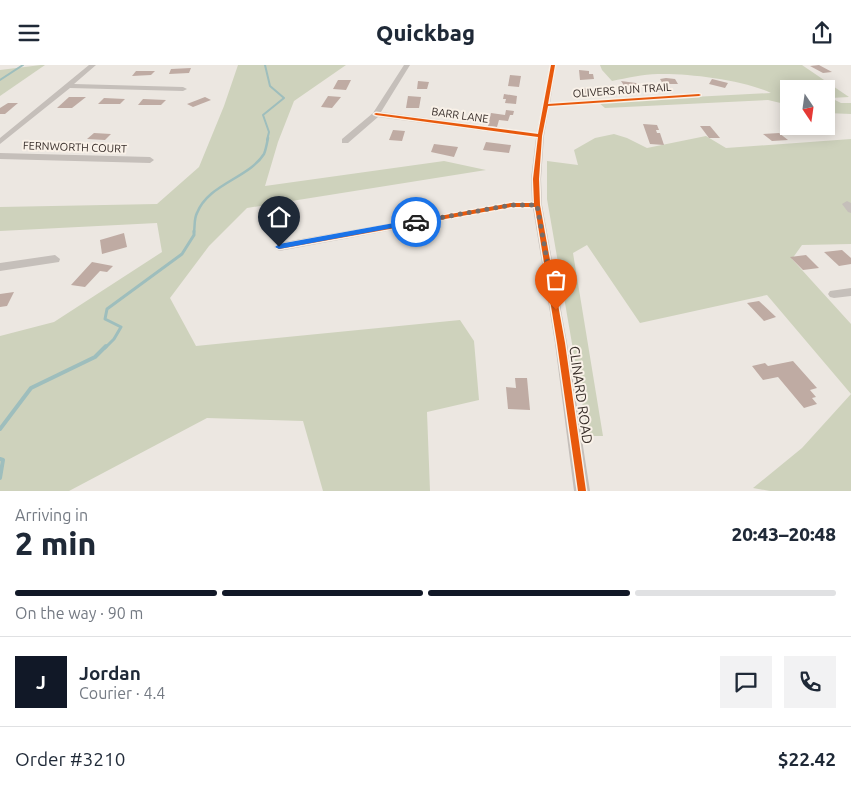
<!DOCTYPE html>
<meta charset="utf-8">
<style>
body{margin:0;font-family:Ubuntu,sans-serif;background:#f2f2f3;color:#1f2937;height:100vh;display:flex;flex-direction:column;font-size:19px;white-space:nowrap}
*{box-sizing:border-box;margin:0}
p{font-size:16px;color:#747a83}
.icon{flex:none;width:28px;height:28px;fill:none;stroke:currentColor;stroke-width:2;stroke-linecap:round;stroke-linejoin:round}
.map{position:relative;height:426px;overflow:hidden}
.details{display:flex;flex-direction:column;background:#fff;flex:1}
.details>*{flex:none}
.needle{width:32px;rotate:167deg}
.controls{position:absolute;left:780px;top:15px;display:grid;gap:10px}
.controls a{display:grid;place-items:center;width:55px;height:55px;border-radius:0px;background:#fff;box-shadow:0 2px 12px #0003;font-size:25px}
.pin{position:absolute;display:grid;place-items:center;width:42px;height:42px;color:#fff;margin:-51px -21px;border-radius:50% 50% 50% 0;rotate:-45deg;box-shadow:0 0 5px #0007}
.pin .icon{rotate:45deg}
.courier{position:absolute;display:grid;place-items:center;width:50px;height:50px;margin:-25px;border:4px solid #1a73e8;border-radius:50%;background:#fff;color:#222;box-shadow:0 1px 6px #0007}
.summary em{font-style:normal;font-weight:800}
.summary div{display:flex;flex-direction:column-reverse}
.summary{display:flex;align-items:center;justify-content:space-between;height:85px;padding:0 15px}
h1{font-size:32px;font-weight:800;line-height:38px}
.bar{display:grid;grid-template-columns:repeat(4,1fr);gap:8px 5px;align-content:center;height:60px;padding:0 15px}
.bar i{height:6px;border-radius:4px;background:#e0e1e3}
.bar .active{background:#111827}
.bar p{grid-column:span 4}
.line{display:flex;align-items:center;gap:12px;padding:0 15px;border-top:1px solid #e0e1e3}
.line div{flex:1}
.round{display:grid;place-items:center;flex:none;width:52px;height:52px;border-radius:0px;background:#f2f2f3}
header{display:flex;justify-content:space-between;align-items:center;height:65px;padding:0 15px;background:#fff;font-size:22px;font-weight:800}
.map>svg:first-child{display:block}
.green{fill:#ced2bc}
.lines{fill:none;stroke-linecap:round;stroke-linejoin:round}
.stream-far3{stroke:#9ebebd;stroke-width:2}
.stream-far2{stroke:#9ebebd;stroke-width:2.5}
.stream-far1{stroke:#9ebebd;stroke-width:3}
.stream{stroke:#9ebebd;stroke-width:4}
.building{fill:#bfaba3}
.minor{fill:#c5bfba;fill-rule:evenodd}
.cycleway-casing{stroke:#f9f1e8;stroke-width:3}
.cycleway{fill:#e8590c;fill-rule:evenodd}
.route{fill:#1a73e8}
.done{stroke:#766d69;stroke-width:5;stroke-dasharray:0 9}
.labels{text-anchor:middle;stroke-width:4;stroke-linejoin:round;paint-order:stroke}
.far-street-label{font-size:11px;fill:#362c28;stroke:#f9f1e8}
.street-label{font-size:14px;fill:#362c28;stroke:#f9f1e8}
</style>
<header><svg class="icon" aria-label="menu" viewBox="0 0 24 24"><path d="M4 6h16M4 12h16M4 18h16"/></svg>Quickbag<svg class="icon" aria-label="share" viewBox="0 0 24 24"><path d="M12 15V3M7 8l5-5 5 5M5 13v7h14v-7"/></svg></header>
<div class="map">
<svg width="851" height="426" viewBox="0 0 851 426">
<rect width="100%" height="100%" fill="#ece7e1"/>
<g class="green">
<polygon points="41,0 45,0 0,31 0,5"/>
<polygon points="238,0 346,0 294,36 278,77 265,121 444,96 486,105 247,143 209,181 170,233 196,281 460,255 474,276 479,335 427,347 430,426 323,426 303,356 207,353 69,426 0,426 0,271 54,257 162,187 157,158 0,166 0,142 157,139 199,102 224,41"/>
<path d="M 600,0 L 802,0 L 849,32 L 831,33 L 841,38 L 851,38 L 851,49 L 826,48 L 826,24 L 789,24 L 789,40 L 768,35 L 605,43 L 598,37 L 771,28 C 745,15 687,8 658,9 C 643,9 627,13 612,16 L 602,5 Z"/>
<polygon points="614,69 627,73 647,83 706,71 726,83 851,74 851,179 802,180 792,194 851,259 851,426 770,426 753,423 802,383 851,329 767,230 640,258 587,180 573,188 603,371 588,371 547,134 547,96 578,100 574,85 595,73"/>
</g>
<g class="lines">
<g class="stream-far3">
<polyline points="265,0 270,21 284,33 263,50 269,67 267,75"/>
<polyline points="0,15 23,0"/>
</g>
<path class="stream-far2" d="M 194,167 C 195,161 194,153 197,148 C 208,119 249,113 264,89 C 266,84 267,78 268,73"/>
<polyline class="stream-far1" points="105,283 114,274 121,262 105,254 107,244 182,189 194,170 194,166"/>
<g class="stream">
<polyline points="0,364 31,323 95,292 106,281"/>
<polyline points="0,394 3,395 0,413"/>
</g>
</g>
<g class="building">
<polygon points="819,0 832,7 823,8 810,1"/>
<polygon points="191,3 189,8 169,9 171,4"/>
<polygon points="579,5 589,6 589,9 593,9 594,14 580,15"/>
<polygon points="136,6 155,6 151,10 132,11"/>
<polygon points="510,10 521,11 519,22 508,21"/>
<polygon points="666,13 675,14 678,19 663,19 660,14"/>
<polygon points="712,14 728,18 725,23 709,19"/>
<polygon points="338,15 351,15 346,25 333,24"/>
<polygon points="418,16 429,17 427,24 417,24"/>
<polygon points="621,16 636,18 640,22 625,22"/>
<polygon points="581,23 591,24 592,31 581,30"/>
<polygon points="504,29 517,31 516,39 505,38 506,34 503,34"/>
<polygon points="328,31 341,32 332,43 321,42"/>
<polygon points="408,31 421,32 419,43 406,43"/>
<polygon points="69,32 86,32 72,43 57,43"/>
<polygon points="205,32 211,35 193,42 187,39"/>
<polygon points="104,33 125,34 120,39 98,39"/>
<polygon points="143,34 166,35 161,40 138,40"/>
<polygon points="8,38 18,38 5,49 0,49 0,43"/>
<polygon points="506,45 514,46 513,50 510,50 508,56 499,55 497,62 488,61 491,48 505,50"/>
<polygon points="643,59 657,60 659,65 656,65 657,68 660,68 664,80 650,79"/>
<polygon points="700,61 710,61 720,73 709,73"/>
<polygon points="393,65 405,66 402,76 389,75"/>
<polygon points="94,68 111,69 105,75 87,74"/>
<polygon points="779,68 788,75 772,76 763,69"/>
<polygon points="486,77 511,80 509,88 483,85"/>
<polygon points="434,79 458,82 454,92 431,87"/>
<polygon points="124,168 127,182 102,189 100,175"/>
<polygon points="842,185 851,193 851,199 839,201 824,187"/>
<polygon points="806,190 819,203 803,205 790,192"/>
<polygon points="92,197 113,201 107,207 100,206 85,222 71,220"/>
<polygon points="14,227 7,241 0,242 0,229"/>
<polygon points="759,236 776,252 764,256 747,238"/>
<polygon points="793,296 817,323 810,325 816,332 812,333 817,339 804,343 778,312 763,315 752,301 765,298 768,301"/>
<polygon points="515,313 527,313 530,345 508,344 506,322 516,323"/>
</g>
<g class="lines">
<g class="minor">
<polygon points="89,0 96,0 74,19 183,22 187,24 183,26 70,23 0,79 0,73"/>
<polygon points="404,0 410,0 381,47 537,68 550,0 556,0 550,38 699,28 703,30 699,32 549,42 544,71 541,114 542,140 567,278 590,426 574,426 555,278 533,143 511,143 279,186 274,182 279,178 511,137 532,137 531,114 536,73 378,52 348,78 342,78 342,74 373,48"/>
<polygon points="0,88 150,92 154,95 150,98 0,94"/>
<polygon points="847,136 851,138 851,148 848,147 842,139"/>
<polygon points="55,190 60,194 59,197 0,206 0,198"/>
<polygon points="851,223 851,231 834,233 830,232 828,229 830,226"/>
</g>
<g class="cycleway-casing">
<polygon id="cycleway" points="551,0 555,0 548,39 699,29 701,30 699,31 548,41 542,71 539,114 540,140 565,278 586,426 578,426 557,278 535,142 511,142 279,184 276,182 279,180 511,138 534,138 533,114 538,72 376,50 374,49 376,48 538,69"/>
</g>
<use href="#cycleway" class="cycleway"/>
</g>
<polygon class="route" points="416,154 420,157 419,158 279,184 275,182 279,179"/>
<g class="lines">
<polyline class="done" points="416,157 511,140 537,140 556,245"/>
</g>
<g class="labels">
<g class="far-street-label">
<text transform="translate(622 25) rotate(-4)" y="4">OLIVERS RUN TRAIL</text>
<text transform="translate(460 50) rotate(8)" y="4">BARR LANE</text>
<text transform="translate(75 82) rotate(2)" y="4">FERNWORTH COURT</text>
</g>
<g class="street-label">
<text transform="translate(581 330) rotate(82)" y="5">CLINARD ROAD</text>
</g>
</g>
</svg>
<div class="controls">
<a><svg class="needle" viewBox="-14 -14 28 28"><path d="M0-13l5 13h-10z" fill="#e53935"/><path d="M0 13l5-13h-10z" fill="#747a83"/></svg></a>
</div>
<div class="pin" style="left:556px;top:245px;background:#ea580c"><svg class="icon" aria-label="bag" viewBox="0 0 24 24"><path d="M5 8h14l-1 12H6zM9 8a3 3 0 0 1 6 0"/></svg></div>
<div class="pin" style="left:279px;top:182px;background:#1f2937"><svg class="icon" aria-label="home" viewBox="0 0 24 24"><path d="M3 11l9-7 9 7M6 9v11h12V9"/></svg></div>
<div class="courier" style="left:416px;top:157px"><svg class="icon" aria-label="car" viewBox="0 0 24 24"><path d="M5 17H2v-5l4-1 3-4h7l3 4 3 1v5h-3M9 17h6M6 11h13"/><circle cx="7" cy="17" r="2"/><circle cx="17" cy="17" r="2"/></svg></div>
</div>
<section class="details">
<div class="summary"><div><h1>2 min</h1><p>Arriving in</p></div><em>20:43–20:48</em></div>
<div class="bar"><i class="active"></i><i class="active"></i><i class="active"></i><i></i><p>On the way · 90 m</p></div>
<div class="line" style="height:90px"><b class="round" style="background:#111827;color:#fff">J</b><div><b>Jordan</b><p>Courier · 4.4</p></div><a class="round"><svg class="icon" aria-label="chat" viewBox="0 0 24 24"><path d="M4 5h16v11H9l-5 4z"/></svg></a><a class="round"><svg class="icon" aria-label="phone" viewBox="0 0 24 24"><path d="M5 4h4l2 5-3 2q2 4 5 5l2-3 5 2v4C11 20 4 13 5 4z"/></svg></a></div>
<div class="line" style="height:65px"><div>Order #3210</div><b>$22.42</b></div>
</section>
